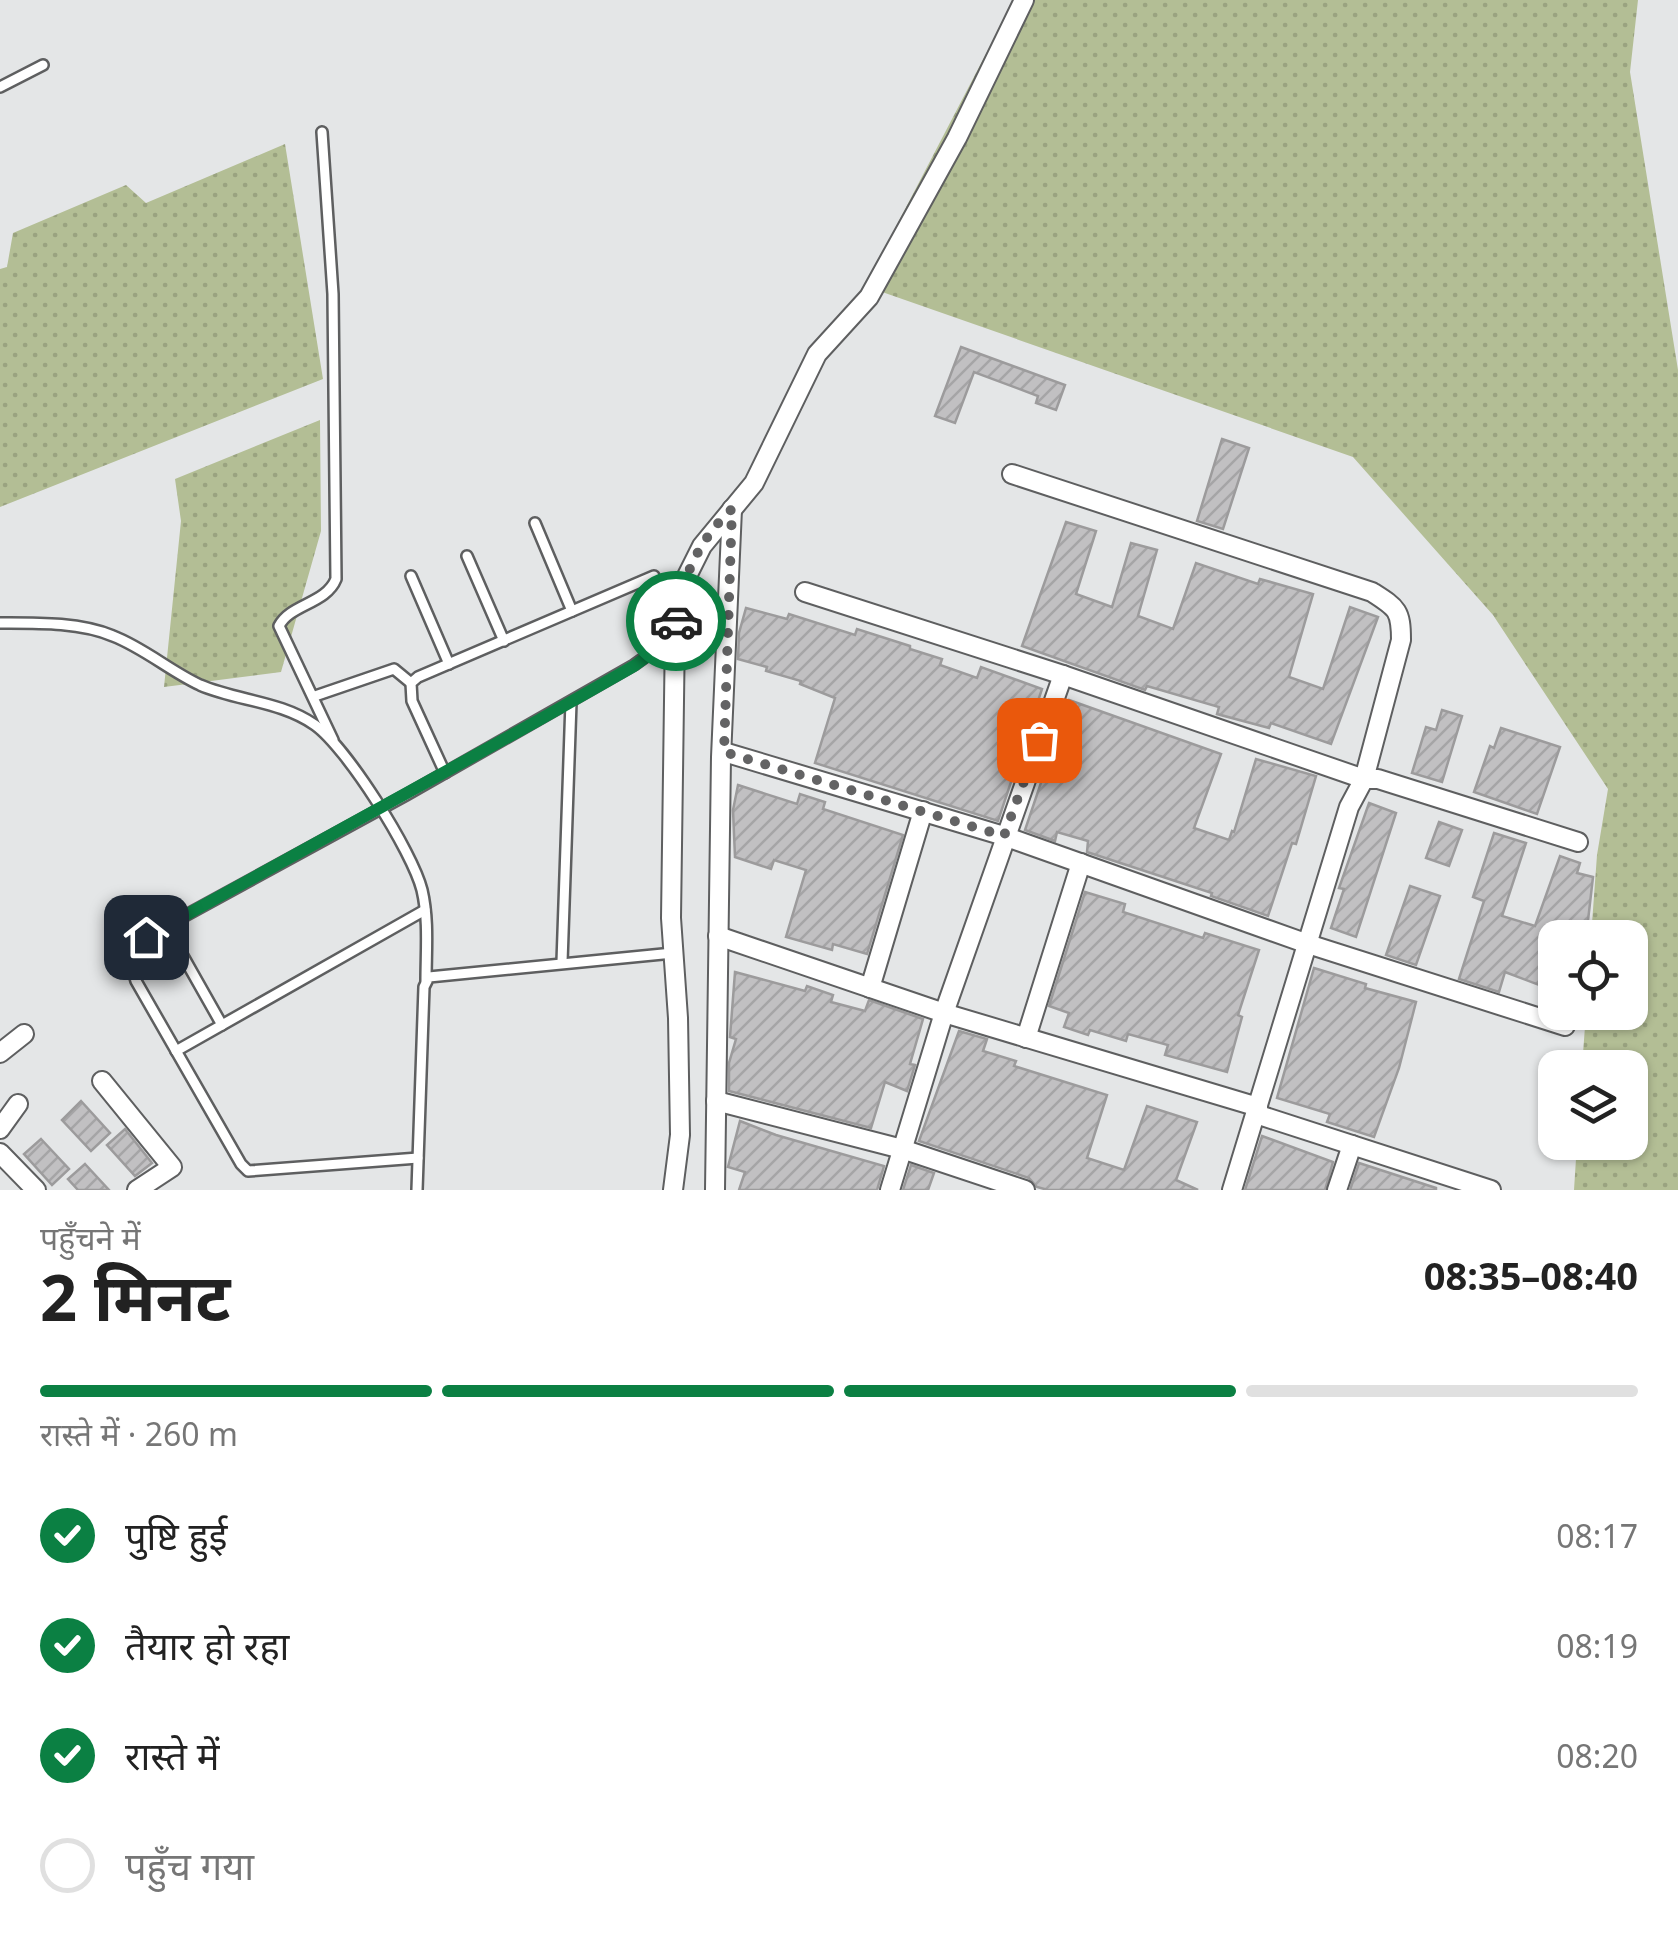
<!DOCTYPE html>
<html lang="hi">
<meta charset="utf-8">
<style>
body{margin:0;font-family:"Noto Sans","Noto Sans Devanagari",sans-serif;background:#f6f6f6;color:#222;height:100vh;display:flex;flex-direction:column;font-size:38px;white-space:nowrap}
*{box-sizing:border-box;margin:0}
p{font-size:32px;color:#767676}
.icon{flex:none;width:55px;height:55px;fill:none;stroke:currentColor;stroke-width:2;stroke-linecap:round;stroke-linejoin:round}
.map{position:relative;height:1190px;overflow:hidden}
.details{display:flex;flex-direction:column;background:#fff;flex:1}
.details>*{flex:none}
.buttons{position:absolute;left:1538px;top:920px;display:grid;gap:20px}
.buttons a{display:grid;place-items:center;width:110px;height:110px;border-radius:20px;background:#fff;box-shadow:0 2px 8px #0004;font-size:50px}
.pin{position:absolute;display:grid;place-items:center;width:85px;height:85px;color:#fff;margin:-42px;border-radius:20px;box-shadow:0 5px 15px #0006}
.courier{position:absolute;display:grid;place-items:center;width:100px;height:100px;margin:-50px;border:8px solid #0b8043;border-radius:50%;background:#fff;color:#222;box-shadow:0 2px 12px #0007}
.summary em{font-style:normal;font-weight:700}
.summary div{display:flex;flex-direction:column-reverse}
.summary{display:flex;align-items:center;justify-content:space-between;height:170px;padding:0 40px}
h1{font-size:65px;font-weight:700;line-height:75px}
.bar{display:grid;grid-template-columns:repeat(4,1fr);gap:15px 10px;align-content:center;height:120px;padding:0 40px}
.bar i{height:12px;border-radius:8px;background:#e0e0e0}
.bar .active{background:#0b8043}
.bar p{grid-column:span 4}
ol{padding:0 40px;list-style:none}
li{display:flex;align-items:center;gap:30px;height:110px}
li p{margin-inline-start:auto}
li .icon{padding:10px;border-radius:50%;background:#0b8043;color:#fff;stroke-width:4}
li:last-child{color:#767676}
li i{width:55px;height:55px;border:5px solid #e0e0e0;border-radius:50%}
.map>svg:first-child{display:block}
.grass{fill:url(#grass-dots)}
.building{fill:url(#building-hatch);stroke:#9c9b9c;stroke-width:2.5}
.lines{fill:none;stroke-linecap:round;stroke-linejoin:round}
.lane-casing{stroke:#5e5f60;stroke-width:14}
.street-casing{stroke:#5e5f60;stroke-width:22}
.lane{stroke:#fff;stroke-width:9}
.street{stroke:#fff;stroke-width:18}
.done{stroke:#636364;stroke-width:10;stroke-dasharray:0 18}
.route{stroke:#0b8043;stroke-width:12}
</style>
<div class="map">
<svg width="1678" height="1190" viewBox="0 0 1678 1190">
<defs>
<pattern id="grass-dots" width="8" height="8" patternUnits="userSpaceOnUse" patternTransform="scale(2.5)"><rect width="8" height="8" fill="#b3be95"/><path d="M2 2h.1M6 6h.1" fill="none" stroke="#9aa380" stroke-width="1.8" stroke-linecap="round"/></pattern>
<pattern id="building-hatch" width="6" height="6" patternUnits="userSpaceOnUse" patternTransform="scale(2.5)"><rect width="6" height="6" fill="#c1c0c2"/><path d="M-1 1l2-2M0 6l6-6M5 7l2-2" fill="none" stroke="#a5a5a6"/></pattern>
</defs>
<rect width="100%" height="100%" fill="#e4e6e7"/>
<g class="grass">
<polygon points="1014,0 1638,0 1630,72 1678,370 1678,1190 1574,1190 1577,1143 1630,1142 1630,1068 1582,1067 1586,1013 1630,1012 1630,938 1591,937 1597,855 1608,789 1493,615 1353,457 865,286"/>
<polygon points="285,144 323,379 0,507 0,269 7,267 13,233 126,185 146,203"/>
<polygon points="320,420 321,531 281,672 164,687 181,521 175,479"/>
</g>
<g class="building">
<polygon points="961,347 1065,385 1056,410 1036,403 1038,396 974,372 955,423 935,416"/>
<polygon points="1222,439 1249,448 1223,529 1197,521"/>
<polygon points="1066,522 1096,531 1076,594 1112,607 1131,543 1157,550 1138,616 1173,629 1196,563 1258,584 1260,579 1313,594 1289,677 1323,689 1350,607 1378,617 1331,744 1271,723 1269,728 1217,714 1219,707 1147,686 1145,690 1022,646"/>
<polygon points="746,608 787,619 789,614 855,635 857,629 910,646 910,649 942,659 940,665 977,678 981,667 1042,689 998,821 815,763 835,698 800,684 801,681 766,671 767,667 738,659 739,633"/>
<polygon points="1069,700 1221,754 1194,828 1229,840 1232,831 1234,832 1256,759 1316,776 1296,844 1292,843 1268,916 1211,896 1212,893 1087,852 1088,841 1057,832 1055,841 1025,830"/>
<polygon points="1442,710 1462,716 1442,782 1412,773 1426,727 1436,730"/>
<polygon points="1501,728 1560,747 1537,814 1474,792 1490,746 1494,748"/>
<polygon points="738,785 797,804 800,794 825,802 823,809 903,835 867,954 833,944 832,950 786,937 806,870 774,860 771,869 735,857 733,810"/>
<polygon points="1369,803 1396,813 1356,937 1331,928 1344,889 1339,888"/>
<polygon points="1439,822 1462,830 1449,866 1426,858"/>
<polygon points="1494,833 1526,843 1502,916 1535,926 1560,856 1580,863 1577,873 1593,877 1586,938 1555,938 1555,991 1505,972 1499,992 1459,979 1484,901 1473,897"/>
<polygon points="1410,886 1440,896 1416,965 1386,955"/>
<polygon points="1085,892 1125,904 1123,912 1203,938 1205,933 1259,950 1238,1015 1242,1017 1227,1072 1165,1055 1168,1045 1128,1034 1126,1041 1090,1030 1088,1035 1064,1027 1069,1013 1049,1006"/>
<polygon points="1314,968 1366,984 1365,988 1416,1002 1399,1068 1374,1137 1327,1122 1330,1114 1277,1098"/>
<polygon points="735,972 805,991 807,986 833,995 831,1002 865,1011 869,1000 923,1019 910,1064 915,1065 907,1091 885,1082 871,1128 729,1091 729,1063 736,1039 730,1037"/>
<polygon points="959,1031 987,1039 983,1051 1016,1061 1014,1066 1107,1095 1087,1158 1124,1170 1147,1106 1197,1122 1176,1180 1198,1190 1048,1190 1037,1187 1029,1178 919,1141"/>
<polygon points="81,1101 110,1133 91,1151 62,1120"/>
<polygon points="740,1121 776,1135 884,1166 877,1190 739,1190 745,1172 728,1167"/>
<polygon points="125,1129 152,1163 135,1176 107,1145"/>
<polygon points="1262,1136 1333,1162 1325,1190 1245,1190"/>
<polygon points="41,1139 69,1169 52,1185 24,1154"/>
<polygon points="1359,1163 1436,1188 1436,1190 1350,1190"/>
<polygon points="85,1164 109,1190 78,1190 68,1179"/>
<polygon points="911,1165 934,1173 928,1190 903,1190"/>
</g>
<g class="lines">
<g class="lane-casing">
<g id="lane">
<polyline points="0,87 43,65"/>
<path d="M 322,132 L 333,294 L 336,579 C 326,604 290,604 279,626 L 333,740"/>
<polyline points="535,523 572,611"/>
<polyline points="467,556 504,641"/>
<polyline points="411,576 449,664"/>
<path d="M 0,623 C 36,623 80,622 113,636 C 144,648 170,671 200,685 C 237,701 281,701 315,725 C 347,748 412,851 422,890 C 429,920 426,951 426,981"/>
<polyline points="315,696 394,669 411,683"/>
<polyline points="445,773 412,701 411,683 418,677 654,576"/>
<polyline points="166,926 222,1025"/>
<polyline points="562,962 571,702"/>
<polyline points="176,1051 425,910"/>
<polyline points="418,1158 248,1171 241,1164 136,981 129,957 146,937 406,795 634,665 673,637"/>
<polyline points="417,1190 424,987 429,977 673,953"/>
</g>
</g>
<g class="street-casing">
<g id="street">
<path d="M 805,592 L 1063,675 L 1364,779 L 1401,640 C 1401,610 1397,608 1372,592 L 1012,474"/>
<polyline points="724,752 1004,836 1308,944 1565,1026"/>
<polyline points="718,936 944,1013 1258,1107"/>
<polyline points="870,988 923,811"/>
<polyline points="1026,1038 1081,863"/>
<polyline points="0,1053 24,1034"/>
<polyline points="102,1081 172,1167 137,1190"/>
<polyline points="716,1101 902,1149 1025,1190"/>
<polyline points="1256,1114 1491,1190"/>
<polyline points="0,1129 18,1104"/>
<polyline points="0,1153 36,1190"/>
<polyline points="673,1190 680,1135 678,1018 671,918 675,629 683,584 702,546 754,483 817,354 869,297 957,138 1024,0"/>
<polyline points="715,1190 721,757 732,509"/>
<polyline points="890,1190 944,1013 1063,675"/>
<polyline points="1232,1190 1349,807 1364,779 1378,779 1578,842"/>
<polyline points="1337,1190 1352,1145"/>
</g>
</g>
<use href="#lane" class="lane"/>
<use href="#street" class="street"/>
</g>
<g class="lines">
<path class="done" d="M 676,621 C 681,579 700,538 732,509 L 724,752 L 1004,836 L 1039,740"/>
<polyline class="route" points="146,937 539,720 634,666 675,636 676,621"/>
</g>
</svg>
<div class="buttons">
<a><svg class="icon" aria-label="locate" viewBox="0 0 24 24"><circle cx="12" cy="12" r="6"/><path d="M12 2v4M12 18v4M2 12h4M18 12h4"/></svg></a>
<a><svg class="icon" aria-label="layers" viewBox="0 0 24 24"><path d="M12 4l9 5-9 5-9-5zM3 14l9 5 9-5"/></svg></a>
</div>
<div class="pin" style="left:1039px;top:740px;background:#ea580c"><svg class="icon" aria-label="bag" viewBox="0 0 24 24"><path d="M5 8h14l-1 12H6zM9 8a3 3 0 0 1 6 0"/></svg></div>
<div class="pin" style="left:146px;top:937px;background:#1f2937"><svg class="icon" aria-label="home" viewBox="0 0 24 24"><path d="M3 11l9-7 9 7M6 9v11h12V9"/></svg></div>
<div class="courier" style="left:676px;top:621px"><svg class="icon" aria-label="car" viewBox="0 0 24 24"><path d="M5 17H2v-5l4-1 3-4h7l3 4 3 1v5h-3M9 17h6M6 11h13"/><circle cx="7" cy="17" r="2"/><circle cx="17" cy="17" r="2"/></svg></div>
</div>
<section class="details">
<div class="summary"><div><h1>2 मिनट</h1><p>पहुँचने में</p></div><em>08:35–08:40</em></div>
<div class="bar"><i class="active"></i><i class="active"></i><i class="active"></i><i></i><p>रास्ते में · 260 m</p></div>
<ol>
<li><svg class="icon" aria-label="check" viewBox="0 0 24 24"><path d="M5 12l5 5 9-10"/></svg>पुष्टि हुई<p>08:17</p></li>
<li><svg class="icon" aria-label="check" viewBox="0 0 24 24"><path d="M5 12l5 5 9-10"/></svg>तैयार हो रहा<p>08:19</p></li>
<li><svg class="icon" aria-label="check" viewBox="0 0 24 24"><path d="M5 12l5 5 9-10"/></svg>रास्ते में<p>08:20</p></li>
<li><i></i>पहुँच गया</li>
</ol>
</section>
